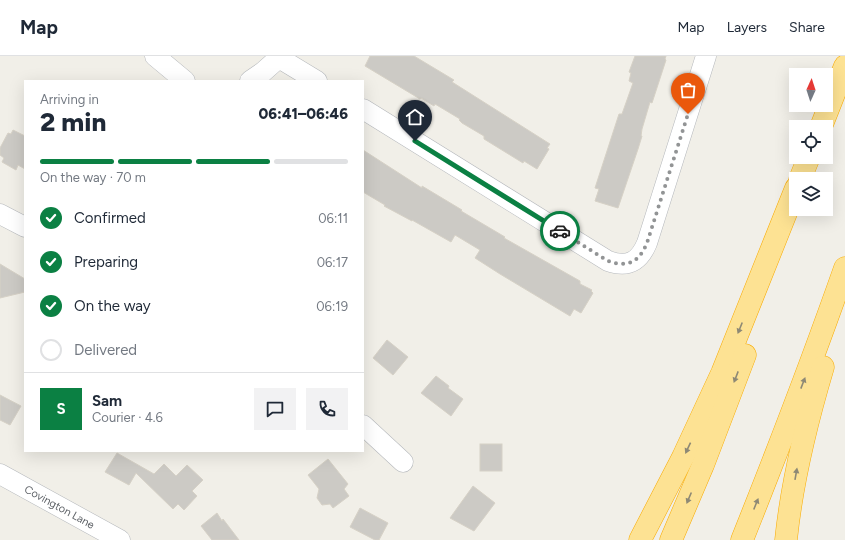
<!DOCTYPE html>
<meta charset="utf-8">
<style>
body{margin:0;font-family:Figtree,sans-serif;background:#f2f2f3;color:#1f2937;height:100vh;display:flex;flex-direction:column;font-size:15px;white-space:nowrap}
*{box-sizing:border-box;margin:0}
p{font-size:13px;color:#747a83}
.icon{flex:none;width:22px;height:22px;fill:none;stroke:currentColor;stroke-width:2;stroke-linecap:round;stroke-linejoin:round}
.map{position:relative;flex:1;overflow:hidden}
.sheet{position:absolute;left:24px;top:24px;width:340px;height:372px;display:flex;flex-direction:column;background:#fff;border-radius:0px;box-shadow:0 4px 16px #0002}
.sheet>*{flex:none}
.needle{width:26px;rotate:3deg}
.controls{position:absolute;left:789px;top:12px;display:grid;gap:8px}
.controls a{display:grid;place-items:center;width:44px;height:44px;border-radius:0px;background:#fff;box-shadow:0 4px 16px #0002;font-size:20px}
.pin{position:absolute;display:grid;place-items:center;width:34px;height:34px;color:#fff;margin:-41px -17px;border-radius:50% 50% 50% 0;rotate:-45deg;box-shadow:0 0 4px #0007}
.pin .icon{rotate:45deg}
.courier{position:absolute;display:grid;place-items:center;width:40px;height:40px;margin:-20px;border:3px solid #0b8043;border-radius:50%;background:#fff;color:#222;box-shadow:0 1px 5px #0007}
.overview em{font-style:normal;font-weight:800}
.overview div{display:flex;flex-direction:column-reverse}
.overview{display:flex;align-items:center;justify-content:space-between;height:68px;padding:0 16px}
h1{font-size:26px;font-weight:800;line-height:30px}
.bar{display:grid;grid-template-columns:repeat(4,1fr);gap:6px 4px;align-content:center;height:48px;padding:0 16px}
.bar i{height:5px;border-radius:3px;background:#e0e1e3}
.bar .on{background:#0b8043}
.bar p{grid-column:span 4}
.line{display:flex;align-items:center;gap:10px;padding:0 16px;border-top:1px solid #e0e1e3}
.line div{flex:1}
.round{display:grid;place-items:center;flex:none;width:42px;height:42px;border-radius:0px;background:#f2f2f3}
ol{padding:0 16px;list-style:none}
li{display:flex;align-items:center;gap:12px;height:44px}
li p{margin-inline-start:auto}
li .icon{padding:4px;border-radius:50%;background:#0b8043;color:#fff;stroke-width:4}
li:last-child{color:#747a83}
li i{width:22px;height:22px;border:2px solid #e0e1e3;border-radius:50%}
header{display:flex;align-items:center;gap:24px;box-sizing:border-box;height:56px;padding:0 20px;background:#fff;border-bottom:1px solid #e0e1e3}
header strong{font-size:19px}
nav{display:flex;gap:22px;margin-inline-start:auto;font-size:14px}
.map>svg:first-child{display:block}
.building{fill:#cccac5;stroke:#d6d1c6}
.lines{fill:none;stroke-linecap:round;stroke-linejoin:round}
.street-casing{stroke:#b5b8bc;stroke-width:21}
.highway-casing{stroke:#f9ab00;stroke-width:23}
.street{stroke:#fff;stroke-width:20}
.highway{stroke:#fde293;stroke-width:22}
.oneway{fill:#8e8975}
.done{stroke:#929495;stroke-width:4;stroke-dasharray:0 7.2}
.route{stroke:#0b8043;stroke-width:5}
.labels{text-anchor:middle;stroke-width:3;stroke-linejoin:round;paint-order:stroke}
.street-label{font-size:11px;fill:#5f6368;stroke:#fff}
</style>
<header>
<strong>Map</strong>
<nav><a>Map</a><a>Layers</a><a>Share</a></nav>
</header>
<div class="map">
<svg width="845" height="484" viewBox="0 0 845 484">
<rect width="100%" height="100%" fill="#f1efe8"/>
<g class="building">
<polygon points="370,0 414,0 454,24 452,26 550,88 547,92 549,93 537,113 524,105 523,107 484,83 484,80 462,67 459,64 460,63 435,48 434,50 421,42 420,43 365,10"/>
<polygon points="635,0 666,0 665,3 666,4 652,47 650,46 642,73 641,80 642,80 638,93 618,152 595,145 599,133 595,132 619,58 622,58 633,27 629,25 631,17 629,16"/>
<polygon points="13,74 25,80 25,113 18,109 16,114 2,106 4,102 0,99 0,92 8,77 11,78"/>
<polygon points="363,94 422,132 422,130 462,154 461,155 505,181 504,182 580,225 580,228 592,234 591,235 593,237 581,257 574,253 570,260 500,218 475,202 480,194 455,179 451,186 412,164 412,165 384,150 385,149 363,136"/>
<polygon points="0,208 25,223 25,236 0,242"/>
<polygon points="387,284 408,301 393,319 373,302"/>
<polygon points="436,320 449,330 448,332 463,343 451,360 421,337"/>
<polygon points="0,339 21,350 10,369 0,364"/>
<rect x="480" y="388" width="22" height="27"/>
<polygon points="117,397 154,418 164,408 176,420 187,409 203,424 192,435 197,440 184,454 178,448 173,453 136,417 129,429 105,416"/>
<polygon points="328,403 348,428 344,433 349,440 333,452 330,448 322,449 317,442 319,433 308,419"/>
<polygon points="473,430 495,447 474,475 450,462"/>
<polygon points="360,452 388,467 379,484 375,484 350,471"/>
<polygon points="217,457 222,465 223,463 239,484 212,484 201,470"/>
</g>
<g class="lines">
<g class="street-casing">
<g id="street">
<polyline points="155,0 185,25"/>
<polyline points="279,2 317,25"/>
<polyline points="250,25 263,16 281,0"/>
<path d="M 363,53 L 608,205 C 628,212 639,206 647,187 L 706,0"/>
<polyline points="0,158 25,171"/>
<polyline points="363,369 403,406"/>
<path id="s1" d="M 0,418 L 120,484"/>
</g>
</g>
<g class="highway-casing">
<g id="highway">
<polyline points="821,71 845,10"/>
<polyline points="800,123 809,101"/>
<polyline points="640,484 683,401 722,317 796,132"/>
<polyline points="671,484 703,409 745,299"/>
<path d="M 742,484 C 778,394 813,303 845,212"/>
<path d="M 786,484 C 792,425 806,368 823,311"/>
</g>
</g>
<use href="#street" class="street"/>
<use href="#highway" class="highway"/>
</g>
<defs><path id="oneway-solid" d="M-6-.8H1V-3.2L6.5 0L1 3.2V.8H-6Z"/></defs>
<g class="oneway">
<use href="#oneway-solid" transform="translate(740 272) rotate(112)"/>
<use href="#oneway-solid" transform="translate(736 321) rotate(111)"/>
<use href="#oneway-solid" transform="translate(803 327) rotate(-69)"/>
<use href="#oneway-solid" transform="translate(688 392) rotate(115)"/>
<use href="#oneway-solid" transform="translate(796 418) rotate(-80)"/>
<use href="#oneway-solid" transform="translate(689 442) rotate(113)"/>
<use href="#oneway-solid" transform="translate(756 448) rotate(-68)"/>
</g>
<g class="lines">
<path class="done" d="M 560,175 L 608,205 C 628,212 639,206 647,187 L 688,58"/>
<polyline class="route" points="415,85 560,175"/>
</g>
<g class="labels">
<g class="street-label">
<text dy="4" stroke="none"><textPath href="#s1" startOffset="68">Covington Lane</textPath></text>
</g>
</g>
</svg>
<div class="controls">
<a><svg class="needle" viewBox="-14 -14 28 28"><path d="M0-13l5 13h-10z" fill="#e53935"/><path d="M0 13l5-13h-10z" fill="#747a83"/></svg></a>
<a><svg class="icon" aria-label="locate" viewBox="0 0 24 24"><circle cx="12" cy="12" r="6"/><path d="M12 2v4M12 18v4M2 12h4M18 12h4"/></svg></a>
<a><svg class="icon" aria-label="layers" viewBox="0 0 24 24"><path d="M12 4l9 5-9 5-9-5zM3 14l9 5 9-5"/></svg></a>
</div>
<div class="pin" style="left:688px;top:58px;background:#ea580c"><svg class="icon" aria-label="bag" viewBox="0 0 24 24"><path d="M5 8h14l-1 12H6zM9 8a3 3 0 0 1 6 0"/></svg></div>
<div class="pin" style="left:415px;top:85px;background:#1f2937"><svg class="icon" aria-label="home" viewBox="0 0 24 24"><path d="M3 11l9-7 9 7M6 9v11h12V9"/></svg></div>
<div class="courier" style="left:560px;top:175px"><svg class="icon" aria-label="car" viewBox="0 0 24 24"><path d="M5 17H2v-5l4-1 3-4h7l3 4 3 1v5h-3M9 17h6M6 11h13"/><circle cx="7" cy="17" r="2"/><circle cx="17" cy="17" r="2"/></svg></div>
<section class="sheet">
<div class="overview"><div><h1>2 min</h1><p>Arriving in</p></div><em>06:41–06:46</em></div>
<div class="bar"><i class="on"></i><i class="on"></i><i class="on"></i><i></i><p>On the way · 70 m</p></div>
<ol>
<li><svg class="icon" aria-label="check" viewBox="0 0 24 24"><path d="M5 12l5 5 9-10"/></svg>Confirmed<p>06:11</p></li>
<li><svg class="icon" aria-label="check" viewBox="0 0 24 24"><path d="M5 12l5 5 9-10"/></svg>Preparing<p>06:17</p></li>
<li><svg class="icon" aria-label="check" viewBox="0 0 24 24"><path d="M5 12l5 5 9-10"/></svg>On the way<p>06:19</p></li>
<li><i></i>Delivered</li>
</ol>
<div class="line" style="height:72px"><b class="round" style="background:#0b8043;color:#fff">S</b><div><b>Sam</b><p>Courier · 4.6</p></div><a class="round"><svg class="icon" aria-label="chat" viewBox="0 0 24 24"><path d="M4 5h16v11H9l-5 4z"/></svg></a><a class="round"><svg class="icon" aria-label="phone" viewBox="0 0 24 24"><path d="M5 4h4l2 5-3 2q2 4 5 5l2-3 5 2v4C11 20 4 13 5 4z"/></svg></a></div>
</section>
</div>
